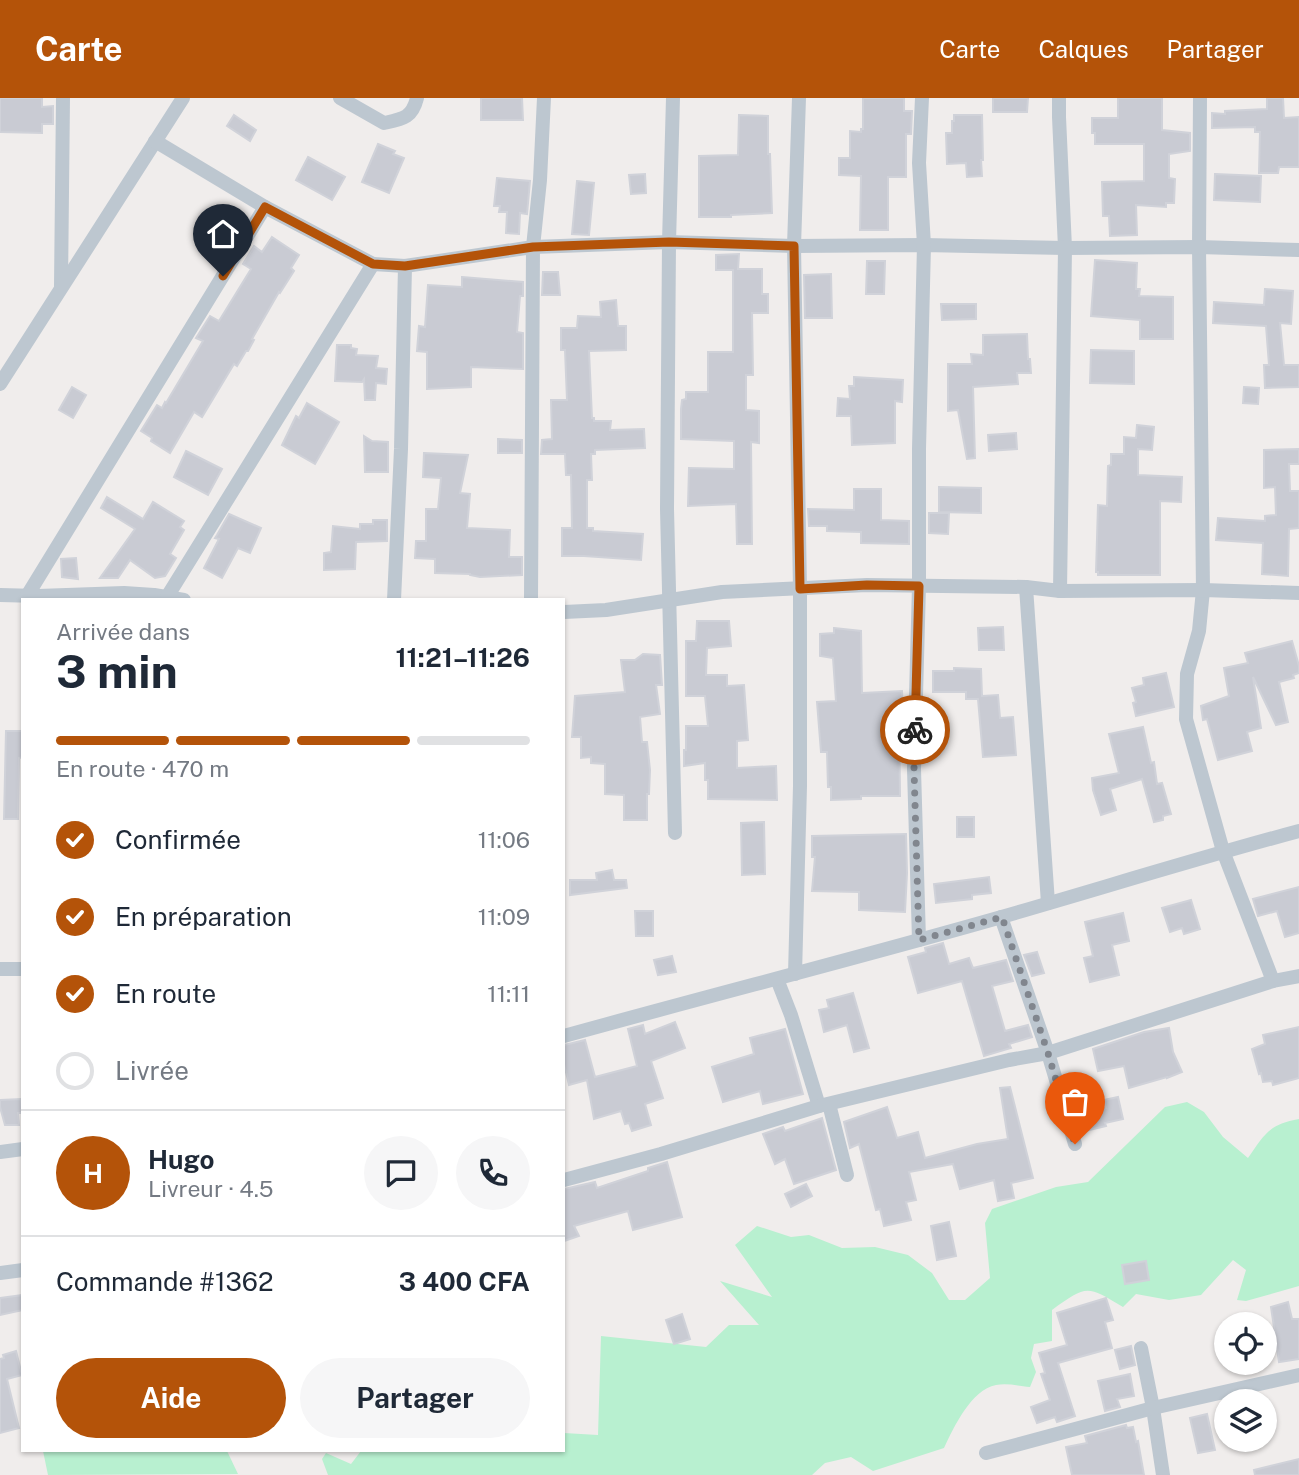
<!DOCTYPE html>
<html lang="fr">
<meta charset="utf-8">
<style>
body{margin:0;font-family:"Public Sans",sans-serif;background:#f6f6f7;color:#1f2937;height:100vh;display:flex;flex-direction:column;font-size:26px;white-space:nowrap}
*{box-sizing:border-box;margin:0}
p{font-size:23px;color:#747a83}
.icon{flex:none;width:38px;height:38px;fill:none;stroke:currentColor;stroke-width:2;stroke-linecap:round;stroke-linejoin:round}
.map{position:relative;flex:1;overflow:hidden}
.side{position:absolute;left:21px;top:500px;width:544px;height:854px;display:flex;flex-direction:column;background:#fff;border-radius:0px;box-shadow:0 2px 5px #0004}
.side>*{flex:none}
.controls{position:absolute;left:1214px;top:1214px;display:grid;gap:14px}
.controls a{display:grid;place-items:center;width:63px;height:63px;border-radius:50%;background:#fff;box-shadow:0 2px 5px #0004;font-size:35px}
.pin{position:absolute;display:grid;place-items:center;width:60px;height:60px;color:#fff;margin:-72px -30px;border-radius:50% 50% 50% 0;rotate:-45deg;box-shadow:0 0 7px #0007}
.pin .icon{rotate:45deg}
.courier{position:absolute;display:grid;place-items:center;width:70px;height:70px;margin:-35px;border:5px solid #b45309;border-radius:50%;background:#fff;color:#222;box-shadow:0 2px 9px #0007}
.head em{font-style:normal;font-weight:700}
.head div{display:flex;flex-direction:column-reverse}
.head{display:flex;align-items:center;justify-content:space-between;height:119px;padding:0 35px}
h1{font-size:46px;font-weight:700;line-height:52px}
.bar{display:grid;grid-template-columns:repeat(4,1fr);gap:10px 7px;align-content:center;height:84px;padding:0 35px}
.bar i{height:9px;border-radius:5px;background:#e0e1e3}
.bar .active{background:#b45309}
.bar p{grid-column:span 4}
.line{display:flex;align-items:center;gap:18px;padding:0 35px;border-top:2px solid #e0e1e3}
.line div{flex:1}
.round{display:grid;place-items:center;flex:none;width:74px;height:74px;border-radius:37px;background:#f6f6f7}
ol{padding:0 35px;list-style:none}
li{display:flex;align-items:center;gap:21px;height:77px}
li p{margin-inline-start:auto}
li .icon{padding:7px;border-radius:50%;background:#b45309;color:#fff;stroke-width:4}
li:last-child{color:#747a83}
li i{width:38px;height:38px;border:4px solid #e0e1e3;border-radius:50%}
.button{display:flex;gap:14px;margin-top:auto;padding:14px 35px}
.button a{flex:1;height:80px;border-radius:42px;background:#b45309;color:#fff;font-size:28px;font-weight:700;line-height:80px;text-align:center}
.button a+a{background:#f6f6f7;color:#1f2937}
header{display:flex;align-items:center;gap:42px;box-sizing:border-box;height:98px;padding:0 35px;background:#b45309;color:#fff}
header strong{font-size:33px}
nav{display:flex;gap:38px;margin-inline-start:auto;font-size:24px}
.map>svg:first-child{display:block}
.green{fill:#b8f0d0}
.building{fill:#c9cbd3;stroke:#d0d2d9;stroke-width:2}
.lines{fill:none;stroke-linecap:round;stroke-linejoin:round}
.street{stroke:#bdc7d0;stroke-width:14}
.done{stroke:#81868e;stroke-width:7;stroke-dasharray:0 12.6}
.route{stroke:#b45309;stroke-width:9}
</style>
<header>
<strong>Carte</strong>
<nav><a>Carte</a><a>Calques</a><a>Partager</a></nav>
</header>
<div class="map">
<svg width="1299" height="1377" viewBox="0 0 1299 1377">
<rect width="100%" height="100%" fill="#f0edec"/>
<g class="green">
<path d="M 1187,1004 L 1204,1014 L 1223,1039 L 1248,1060 C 1264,1037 1269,1026 1299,1021 L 1299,1188 L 1246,1203 L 1237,1202 L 1246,1172 L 1233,1162 L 1201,1197 L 1169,1202 L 1136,1196 L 1123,1209 C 1086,1187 1087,1187 1052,1212 L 1052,1243 L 1034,1246 L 1031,1260 L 1036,1274 L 1030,1289 C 1020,1288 1007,1285 996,1287 C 971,1292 954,1329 944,1350 L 873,1373 L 851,1359 L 825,1365 L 812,1377 L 328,1377 L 322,1361 L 326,1355 L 351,1366 L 361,1353 L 564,1353 L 564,1335 L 598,1337 L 601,1238 L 706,1249 L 729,1227 L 759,1227 L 720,1183 L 772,1199 L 735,1147 L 757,1128 L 791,1139 L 809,1137 L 842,1150 L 875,1149 L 908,1157 L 932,1175 L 949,1202 L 965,1202 L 990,1180 L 985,1125 L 992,1111 L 1056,1089 L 1088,1084 L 1165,1009 Z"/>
<polygon points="43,1353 227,1353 238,1376 48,1377"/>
</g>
<g class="building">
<polygon points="0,0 42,0 42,9 53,8 53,26 42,26 42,35 0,34"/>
<polygon points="481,0 522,0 523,22 481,22"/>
<polygon points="863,0 904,0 904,13 912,13 911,36 906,36 906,79 888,79 888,132 860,132 861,78 839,77 839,60 850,60 850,33 861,34 861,31 863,31"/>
<polygon points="993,0 1028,0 1027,14 993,14"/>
<polygon points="1118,0 1162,0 1162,32 1190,35 1190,53 1169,56 1169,80 1175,81 1174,105 1166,105 1166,109 1136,107 1137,137 1110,138 1109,118 1103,118 1102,84 1144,83 1144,46 1095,46 1095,35 1092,35 1092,20 1118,20"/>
<polygon points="1267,0 1283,0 1284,20 1299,19 1299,69 1279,69 1278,75 1259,75 1260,34 1255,34 1255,29 1212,30 1212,15 1225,16 1225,13 1267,11"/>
<polygon points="234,17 256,32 250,43 227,28"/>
<polygon points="739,17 768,18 768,56 770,56 772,115 731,117 731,119 699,119 699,58 738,57"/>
<polygon points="954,17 982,17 983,62 981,62 982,78 967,79 966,65 947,66 946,35 952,35 952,23 954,23"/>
<polygon points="378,46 395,53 393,56 404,60 389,95 362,84"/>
<polygon points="308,59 345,79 332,102 296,82"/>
<polygon points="645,76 646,95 631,96 629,77"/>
<polygon points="1215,76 1261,78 1260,104 1214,102"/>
<polygon points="497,80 530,83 527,116 520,115 519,136 506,135 507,114 499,114 500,108 494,108"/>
<polygon points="577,83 594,85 589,137 572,136"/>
<polygon points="272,139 299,157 291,170 294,173 280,195 279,194 252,241 254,242 248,253 246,253 237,268 234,266 202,319 194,314 170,355 151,343 152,340 141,333 157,307 162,310 165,304 166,305 203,243 196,240 210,218 219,223 251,171 243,166 254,148 262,154"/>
<polygon points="739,156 738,171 762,171 762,196 768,196 768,215 752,215 753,277 746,277 746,312 759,313 759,345 751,344 752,446 737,446 736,406 688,408 689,370 734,371 734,343 681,341 681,311 682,302 686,301 686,294 708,294 708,254 733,254 733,172 716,172 716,157"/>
<polygon points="1095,162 1137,165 1136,191 1140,191 1139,198 1173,199 1173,241 1140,241 1140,222 1091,218"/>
<polygon points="867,163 885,163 884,196 866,196"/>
<polygon points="543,174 558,174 560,197 542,197"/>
<polygon points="831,176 832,220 805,220 804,177"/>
<polygon points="462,179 523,184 523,198 520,198 517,234 523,235 523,271 471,269 471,289 427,291 427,254 417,253 419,228 425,229 428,187 462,189"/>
<polygon points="1265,191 1293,193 1291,226 1280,225 1284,267 1299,267 1299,289 1265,290 1264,267 1269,267 1266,228 1213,225 1214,204 1264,207"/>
<polygon points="616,202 618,228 626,228 626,252 589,253 592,320 594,320 594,323 611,323 610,332 644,331 645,350 595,352 595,356 591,356 592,382 587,382 587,430 593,430 593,433 643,436 641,462 584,458 562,458 562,430 572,430 571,377 566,377 565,356 541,356 542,342 552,341 551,302 567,302 565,252 561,252 561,230 577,230 578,218 601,219 600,204"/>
<polygon points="941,206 976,206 976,221 942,222"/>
<polygon points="1027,236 1028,261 1030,261 1031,275 1017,275 1018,286 973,289 975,360 967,361 958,312 948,313 948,266 972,266 971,256 983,257 983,237"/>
<polygon points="337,247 351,247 351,250 357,251 356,257 378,258 376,270 387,271 386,286 376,285 375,302 365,302 364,281 362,284 335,283"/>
<polygon points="1091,252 1134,253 1134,286 1090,285"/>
<polygon points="854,279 903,282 902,304 895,303 895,345 852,347 851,318 837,318 838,300 850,301 849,288 854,288"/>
<polygon points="72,289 86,297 73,320 59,312"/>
<polygon points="1244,289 1259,290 1258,306 1243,305"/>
<polygon points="307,305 339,324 315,366 282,347 296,318 299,320"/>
<polygon points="1137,327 1154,329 1152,352 1138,351 1138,377 1182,379 1181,404 1160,403 1160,477 1098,477 1098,474 1096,474 1098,407 1107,408 1108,368 1111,367 1111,356 1124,356 1124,339 1136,340"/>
<polygon points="1016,335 1017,351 989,353 988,337"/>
<polygon points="364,338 372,343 388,344 388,374 365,374"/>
<polygon points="498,341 522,342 522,355 498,355"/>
<polygon points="1299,351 1299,366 1289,366 1290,393 1299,393 1299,430 1289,431 1288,478 1262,476 1263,445 1216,442 1218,420 1265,423 1265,418 1276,417 1275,389 1264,390 1264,352"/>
<polygon points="186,353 222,371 208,397 174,379"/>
<polygon points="424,355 468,357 460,395 470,396 467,430 510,432 509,459 522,459 522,477 480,479 470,477 470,476 435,475 435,461 415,460 416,443 426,443 426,411 438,411 441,380 423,379"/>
<polygon points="939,389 981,390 981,415 939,414"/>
<polygon points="854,391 881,391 881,422 909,423 909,446 861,445 861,434 827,433 827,428 809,428 808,411 854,412"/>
<polygon points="107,399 143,421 153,404 184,423 180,429 184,432 170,456 176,460 165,478 155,480 130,462 118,480 100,480 135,431 101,410"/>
<polygon points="929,415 949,415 948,436 929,435"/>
<polygon points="229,416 261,430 250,455 238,450 222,480 204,470 219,441 215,440 217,437"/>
<polygon points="373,422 387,422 387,443 356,444 355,471 324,472 324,455 331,454 333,428 360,431 360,426 373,426"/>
<polygon points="76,460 78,481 62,479 61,461"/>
<polygon points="697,523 729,523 731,548 707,550 706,577 727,577 727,588 744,587 748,642 737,643 737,670 776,668 777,702 708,701 708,682 705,682 705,665 684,668 684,652 686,652 686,628 708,628 705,598 686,598 686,543 696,543"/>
<polygon points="1003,529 1004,552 979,552 978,530"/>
<polygon points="834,530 861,533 862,595 902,593 903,610 899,610 900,698 861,698 861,701 831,702 831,689 828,689 827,654 821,654 817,604 836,603 833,560 820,558 820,536 834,535"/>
<polygon points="1292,543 1299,568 1299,575 1293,577 1294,580 1279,584 1288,624 1276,627 1253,579 1261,630 1247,634 1252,653 1218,662 1207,621 1203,622 1201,608 1229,598 1224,570 1248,565 1245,555"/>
<polygon points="643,556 660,557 662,587 656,587 660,616 640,619 642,644 647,644 650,672 649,696 647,696 647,722 624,722 624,697 605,696 605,666 591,665 591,659 581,660 581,639 572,639 575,598 625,594 621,562 635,562"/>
<polygon points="954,570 981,571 982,598 998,597 1000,620 1013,619 1016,657 983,659 978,601 966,601 966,594 933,594 933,573 954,573"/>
<polygon points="1166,575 1174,609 1136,618 1133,605 1136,604 1132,590 1144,587 1143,580"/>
<polygon points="1143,629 1151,665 1154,664 1157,686 1162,685 1171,716 1163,718 1163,722 1154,724 1142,681 1110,691 1116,712 1101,717 1093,692 1092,680 1119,675 1109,636"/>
<polygon points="6,633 23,633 23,659 19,660 18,721 4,721"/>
<rect x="957" y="719" width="17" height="20"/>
<polygon points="764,724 765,776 742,777 741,725"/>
<polygon points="906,736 907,775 905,814 859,812 859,794 812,793 815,759 812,759 812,738"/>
<polygon points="612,772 614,782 626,782 627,790 570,797 570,782 597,782 596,775"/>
<polygon points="989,779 991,795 972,797 972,801 936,805 934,786"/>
<polygon points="1299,789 1299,835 1285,839 1277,813 1258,818 1253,801"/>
<polygon points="1191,802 1200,831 1184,836 1182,830 1170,834 1162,810"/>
<polygon points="635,813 653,813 653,838 636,838"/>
<polygon points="1123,815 1129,843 1112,847 1119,877 1090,884 1084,860 1093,858 1085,824"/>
<polygon points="943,845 949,866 969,860 973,870 1006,862 1013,883 992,888 1005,933 1028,927 1032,939 1009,946 1011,950 984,958 962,883 918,895 908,859 926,854 925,850"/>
<polygon points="1037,854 1044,875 1032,878 1024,857"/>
<polygon points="672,858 676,874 658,877 654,862"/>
<polygon points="853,895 869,950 854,954 847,927 824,934 819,912 829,910 827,902"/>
<polygon points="675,924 685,950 651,963 663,1000 645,1006 651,1027 632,1033 629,1025 625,1026 621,1013 594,1021 587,982 569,987 564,966 564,947 585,942 595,979 637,968 628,931 643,927 645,936"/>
<polygon points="1299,929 1299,980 1273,987 1272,983 1263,984 1261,975 1259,976 1252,951 1265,946 1263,937"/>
<polygon points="1169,930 1173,954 1182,974 1167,980 1167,979 1129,990 1124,968 1098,973 1093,951 1144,934"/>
<polygon points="785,931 803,996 763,1006 760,993 723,1004 712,969 754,956 750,940"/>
<polygon points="1010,989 1033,1080 1011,1085 1014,1100 998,1103 994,1082 960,1091 953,1066 909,1074 916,1102 906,1104 911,1122 884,1128 880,1111 876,1112 859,1046 850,1050 844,1024 887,1009 897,1040 918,1034 925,1060 977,1046 1008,1041 1000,990"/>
<polygon points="1118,999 1123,1021 1105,1025 1106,1028 1085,1033 1080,1016 1106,1010 1104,1002"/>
<polygon points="21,1001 22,1015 18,1015 19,1027 5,1027 0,1009 0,1002"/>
<polygon points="822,1020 836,1072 794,1086 785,1061 775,1066 763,1036 783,1029 785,1033"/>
<polygon points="667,1064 682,1119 633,1132 628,1113 574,1128 579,1138 564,1143 564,1091 595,1084 597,1090 648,1073 648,1070"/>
<polygon points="806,1086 812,1098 791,1109 785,1096"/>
<polygon points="949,1124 956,1158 937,1162 931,1128"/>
<polygon points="1146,1163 1149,1182 1125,1186 1122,1167"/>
<polygon points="23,1197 23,1212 0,1217 0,1200"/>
<polygon points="1106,1200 1113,1222 1105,1224 1112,1250 1058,1265 1075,1318 1057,1324 1055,1319 1037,1325 1031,1309 1050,1302 1041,1276 1045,1275 1039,1255 1067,1247 1057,1215"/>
<polygon points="1288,1204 1292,1221 1299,1221 1299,1261 1279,1264 1271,1209"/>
<polygon points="682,1216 690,1241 674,1246 666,1222"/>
<polygon points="1131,1248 1135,1267 1120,1271 1115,1252"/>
<polygon points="16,1253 22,1277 7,1281 19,1330 0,1335 0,1261 4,1260 3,1257"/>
<polygon points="1130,1276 1134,1298 1117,1301 1120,1309 1105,1313 1098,1283"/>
<polygon points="1207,1316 1215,1352 1198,1355 1190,1320"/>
<polygon points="1126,1327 1127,1330 1133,1329 1136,1344 1138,1343 1144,1377 1072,1377 1066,1349 1087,1345 1085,1338"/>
<polygon points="1299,1361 1299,1377 1255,1377 1254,1372"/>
</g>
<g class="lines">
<g class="street">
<path d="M 340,0 L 384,25 C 403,21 412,20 417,0"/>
<polyline points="673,0 669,144 667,411 675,735"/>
<polyline points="1059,0 1059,19 1065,150 1060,493"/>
<polyline points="1200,0 1199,149 1203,492 1199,533 1187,576 1186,621 1223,753 1273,883"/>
<polyline points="373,166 405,168 533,149 669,144 794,148 924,147 1065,150 1199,149 1299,152"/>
<polyline points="61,188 63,0"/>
<polyline points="0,286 183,0"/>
<polyline points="1026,489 1048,805"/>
<polyline points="0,497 38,498 124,495 154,497 184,502"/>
<polyline points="27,498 265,109 155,43"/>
<polyline points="167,499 373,166 265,109"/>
<polyline points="394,502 401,351 405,168"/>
<polyline points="531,502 533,149 540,82 544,0"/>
<polyline points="564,514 606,512 722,494 867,487 1026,489 1060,493 1203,492 1299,495"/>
<polyline points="1001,819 1048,955 1075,1046"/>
<polyline points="919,842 914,671 919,488 919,351 924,147 919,65 922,0"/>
<polyline points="0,871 23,871"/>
<polyline points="795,876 800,688 800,491 794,148 799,0"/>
<polyline points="777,881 791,917 819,1008"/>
<path d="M 564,938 C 708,898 854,861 998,820 C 1099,791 1198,760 1299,733"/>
<polyline points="829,1006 847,1077"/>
<polyline points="0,1054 23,1051"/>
<polyline points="564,1082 661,1056 819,1008 1009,962 1048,955 1273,883 1299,878"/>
<polyline points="0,1175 23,1172"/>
<polyline points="1141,1250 1153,1310 1163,1377"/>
<polyline points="986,1355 1153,1310 1299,1277"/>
</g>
</g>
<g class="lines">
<polyline class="done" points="915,632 914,671 919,842 1002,819 1048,955 1075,1046"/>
<polyline class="route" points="223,178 265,109 373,166 405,168 533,149 669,144 794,148 800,491 867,487 919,488 915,632"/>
</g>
</svg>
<div class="controls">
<a><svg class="icon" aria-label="locate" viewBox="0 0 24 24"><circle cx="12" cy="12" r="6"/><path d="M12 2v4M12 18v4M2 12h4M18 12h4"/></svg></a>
<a><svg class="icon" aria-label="layers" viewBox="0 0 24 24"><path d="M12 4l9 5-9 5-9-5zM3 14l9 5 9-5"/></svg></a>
</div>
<div class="pin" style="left:1075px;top:1046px;background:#ea580c"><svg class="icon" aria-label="bag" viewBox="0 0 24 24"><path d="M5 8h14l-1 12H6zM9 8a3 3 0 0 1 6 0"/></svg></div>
<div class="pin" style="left:223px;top:178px;background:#1f2937"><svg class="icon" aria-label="home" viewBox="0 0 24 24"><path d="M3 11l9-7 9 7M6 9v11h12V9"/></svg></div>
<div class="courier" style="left:915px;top:632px"><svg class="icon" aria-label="bike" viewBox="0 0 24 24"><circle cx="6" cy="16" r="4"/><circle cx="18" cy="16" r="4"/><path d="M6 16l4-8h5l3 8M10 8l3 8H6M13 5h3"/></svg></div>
<section class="side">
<div class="head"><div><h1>3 min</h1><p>Arrivée dans</p></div><em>11:21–11:26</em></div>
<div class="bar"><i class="active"></i><i class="active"></i><i class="active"></i><i></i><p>En route · 470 m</p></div>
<ol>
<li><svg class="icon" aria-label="check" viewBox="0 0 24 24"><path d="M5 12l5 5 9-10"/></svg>Confirmée<p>11:06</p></li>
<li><svg class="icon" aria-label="check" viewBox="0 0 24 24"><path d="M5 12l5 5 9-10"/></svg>En préparation<p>11:09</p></li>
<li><svg class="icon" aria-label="check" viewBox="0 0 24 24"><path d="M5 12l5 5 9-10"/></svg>En route<p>11:11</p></li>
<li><i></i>Livrée</li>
</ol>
<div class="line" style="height:126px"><b class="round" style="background:#b45309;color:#fff">H</b><div><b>Hugo</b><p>Livreur · 4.5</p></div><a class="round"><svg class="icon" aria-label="chat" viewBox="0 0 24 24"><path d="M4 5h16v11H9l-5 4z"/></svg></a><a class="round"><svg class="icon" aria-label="phone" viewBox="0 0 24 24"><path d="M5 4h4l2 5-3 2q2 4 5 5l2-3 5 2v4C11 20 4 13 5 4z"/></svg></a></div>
<div class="line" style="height:91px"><div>Commande #1362</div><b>3 400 CFA</b></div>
<div class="button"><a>Aide</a><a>Partager</a></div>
</section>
</div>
